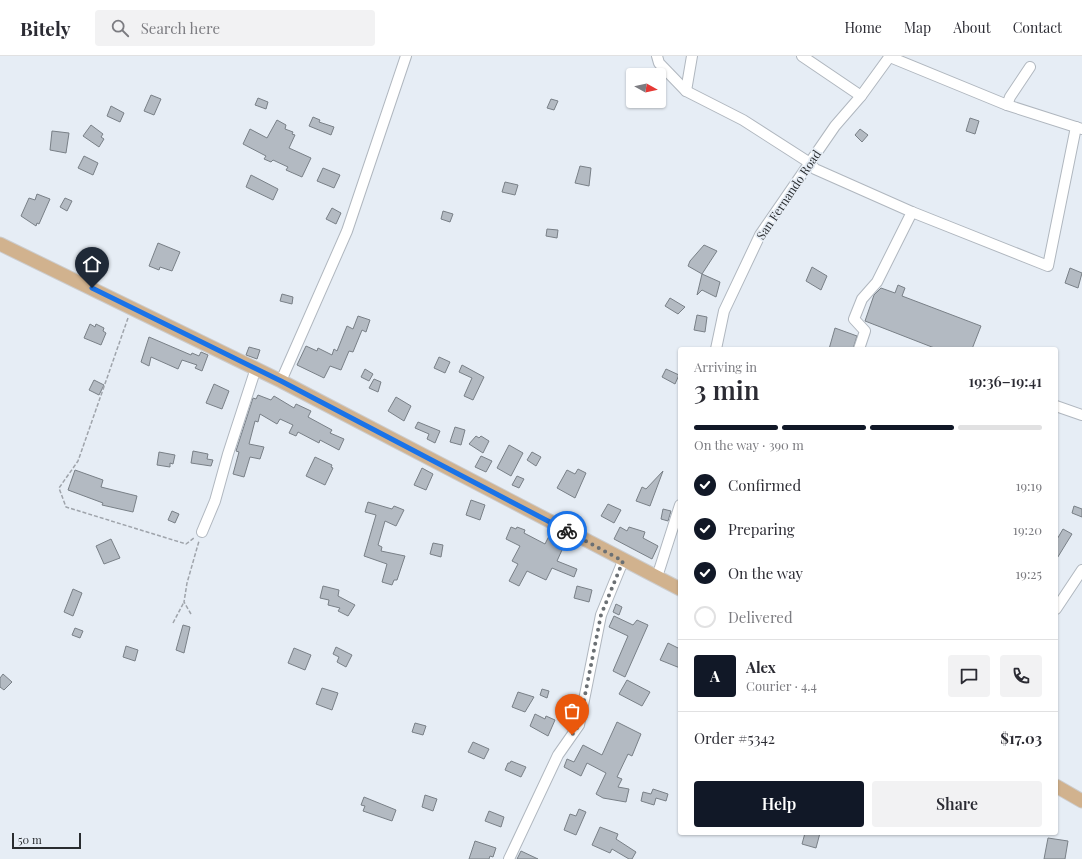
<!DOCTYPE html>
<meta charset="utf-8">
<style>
body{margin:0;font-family:"Playfair Display",serif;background:#f2f2f3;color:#2b2b33;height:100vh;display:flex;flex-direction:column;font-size:15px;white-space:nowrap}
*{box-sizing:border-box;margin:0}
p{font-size:13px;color:#7c7c81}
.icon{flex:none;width:22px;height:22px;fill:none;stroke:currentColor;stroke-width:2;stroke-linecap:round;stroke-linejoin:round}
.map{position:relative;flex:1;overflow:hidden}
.side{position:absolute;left:678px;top:291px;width:380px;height:488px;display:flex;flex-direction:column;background:#fff;border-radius:4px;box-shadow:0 1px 3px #0004}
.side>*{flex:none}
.needle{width:26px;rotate:98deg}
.buttons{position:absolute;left:626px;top:12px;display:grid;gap:8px}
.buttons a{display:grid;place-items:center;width:40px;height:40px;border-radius:4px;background:#fff;box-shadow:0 1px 3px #0004;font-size:20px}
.scale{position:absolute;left:12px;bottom:10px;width:69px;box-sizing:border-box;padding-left:4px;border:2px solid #292c2f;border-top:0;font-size:11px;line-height:14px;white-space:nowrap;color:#292c2f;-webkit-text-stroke:3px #e6edf5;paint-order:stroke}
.pin{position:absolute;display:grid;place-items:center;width:34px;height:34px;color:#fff;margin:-41px -17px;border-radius:50% 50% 50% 0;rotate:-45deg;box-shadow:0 0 4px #0007}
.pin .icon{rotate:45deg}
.courier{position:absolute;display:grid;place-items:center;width:40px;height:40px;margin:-20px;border:3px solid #1a73e8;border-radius:50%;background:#fff;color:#222;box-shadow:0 1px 5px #0007}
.summary em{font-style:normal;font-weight:600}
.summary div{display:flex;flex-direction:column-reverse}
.summary{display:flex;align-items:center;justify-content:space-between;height:68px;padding:0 16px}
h1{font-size:26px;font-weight:600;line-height:30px}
.bar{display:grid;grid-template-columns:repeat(4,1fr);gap:6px 4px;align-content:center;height:48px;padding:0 16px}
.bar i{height:5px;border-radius:3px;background:#e1e1e2}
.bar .on{background:#111827}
.bar p{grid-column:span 4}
.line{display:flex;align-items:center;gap:10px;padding:0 16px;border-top:1px solid #e1e1e2}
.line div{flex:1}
.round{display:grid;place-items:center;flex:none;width:42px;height:42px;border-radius:4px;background:#f2f2f3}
ol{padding:0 16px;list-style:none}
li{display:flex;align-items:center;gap:12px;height:44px}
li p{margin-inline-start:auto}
li .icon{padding:4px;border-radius:50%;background:#111827;color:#fff;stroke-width:4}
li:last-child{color:#7c7c81}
li i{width:22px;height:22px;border:2px solid #e1e1e2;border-radius:50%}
.cta{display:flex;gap:8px;margin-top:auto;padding:8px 16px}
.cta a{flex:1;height:46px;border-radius:4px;background:#111827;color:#fff;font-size:16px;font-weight:600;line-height:46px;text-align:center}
.cta a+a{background:#f2f2f3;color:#2b2b33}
header{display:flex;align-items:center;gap:24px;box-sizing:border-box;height:56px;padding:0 20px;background:#fff;border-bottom:1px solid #e1e1e2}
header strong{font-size:19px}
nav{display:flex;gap:22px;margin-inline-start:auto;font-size:14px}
.search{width:280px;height:36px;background:#f2f2f3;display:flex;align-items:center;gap:10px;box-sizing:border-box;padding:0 14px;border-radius:4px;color:#7c7c81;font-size:15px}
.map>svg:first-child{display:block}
.building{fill:#b3bac2;stroke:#798087}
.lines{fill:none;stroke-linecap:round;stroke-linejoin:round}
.minor-casing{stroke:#b0b7bf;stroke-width:12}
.major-casing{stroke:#cccccd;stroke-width:15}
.path{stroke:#9fa4ab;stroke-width:1.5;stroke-dasharray:4 2;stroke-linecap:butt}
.minor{stroke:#fff;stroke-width:10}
.major{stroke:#d1b28e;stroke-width:13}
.done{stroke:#6b7074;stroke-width:4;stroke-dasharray:0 7.2}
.route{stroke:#1a73e8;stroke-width:5}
.labels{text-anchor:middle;stroke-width:3.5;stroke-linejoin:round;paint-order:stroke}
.street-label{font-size:12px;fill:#292c2f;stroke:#e6edf5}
</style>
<header>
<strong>Bitely</strong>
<div class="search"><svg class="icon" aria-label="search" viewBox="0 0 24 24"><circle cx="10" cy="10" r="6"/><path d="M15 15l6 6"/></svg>Search here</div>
<nav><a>Home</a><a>Map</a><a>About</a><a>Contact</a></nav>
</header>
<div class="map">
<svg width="1082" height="803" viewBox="0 0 1082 803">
<rect width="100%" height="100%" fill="#e6edf5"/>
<g class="building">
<polygon points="151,39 161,43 154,59 144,55"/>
<polygon points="258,42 268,46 266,53 255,49"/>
<polygon points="551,43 558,45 554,54 547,52"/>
<polygon points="111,50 124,57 120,66 107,60"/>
<polygon points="313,61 320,64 319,66 334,71 331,79 309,70"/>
<polygon points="970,62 979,65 975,78 966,75"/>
<polygon points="277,64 286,69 285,73 293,76 292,78 295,79 289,92 311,102 302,121 286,114 288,111 273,104 271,106 264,103 266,100 243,88 250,73 267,82"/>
<polygon points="91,69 103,78 101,81 104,83 99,91 83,80"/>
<polygon points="860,73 868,79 862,86 855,79"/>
<polygon points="52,75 69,77 66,97 50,94"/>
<polygon points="84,100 98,107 93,119 78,112"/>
<polygon points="580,110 591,112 589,130 575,127"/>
<polygon points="323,112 340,119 334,132 317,125"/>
<polygon points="251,119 278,133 273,144 246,131"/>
<polygon points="505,126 518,129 515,139 502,136"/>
<polygon points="37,138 50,143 39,168 37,167 36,170 21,160 29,142 35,144"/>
<polygon points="65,142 72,145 67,155 60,151"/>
<polygon points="332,152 341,157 336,168 326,163"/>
<polygon points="443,155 453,158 450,166 441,163"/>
<polygon points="547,173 558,174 557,182 546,180"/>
<polygon points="158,187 180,196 172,215 160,211 159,214 149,210"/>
<polygon points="704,189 717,195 702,218 688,210 690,205"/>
<polygon points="812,211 827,220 821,234 806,225"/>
<polygon points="1070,212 1082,217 1078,232 1065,227"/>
<polygon points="702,218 720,226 716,241 702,234 697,239"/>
<polygon points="898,229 905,232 902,240 981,270 972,293 937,293 865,265 874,239 881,232 895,237"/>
<polygon points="282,238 293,241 292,248 280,245"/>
<polygon points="670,242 685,251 678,258 665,250"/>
<polygon points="697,259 707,261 705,276 694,274"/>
<polygon points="358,260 370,264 366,276 362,274 353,296 349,295 341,314 330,310 324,322 297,309 306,290 317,295 318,292 332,299 334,293 337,295 347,270 353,273"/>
<polygon points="90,268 95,271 96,268 104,272 103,275 106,277 101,289 84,282"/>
<polygon points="835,272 857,280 853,293 829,293"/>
<polygon points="149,281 191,299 192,297 199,300 201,296 208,299 202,315 195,312 197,309 182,304 178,313 151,301 149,310 141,306"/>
<polygon points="249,291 260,294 257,303 246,299"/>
<polygon points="439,301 450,306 445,317 434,312"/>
<polygon points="462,309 484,321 473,344 464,340 472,322 459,316"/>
<polygon points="365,313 373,318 369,325 361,321"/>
<polygon points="666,313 679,319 675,328 662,321"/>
<polygon points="374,323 381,326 378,336 369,332"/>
<polygon points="94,324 104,329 99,339 89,334"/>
<polygon points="214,328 229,335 222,353 206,347"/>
<polygon points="258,339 271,344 274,340 294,352 296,348 311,355 308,361 332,374 330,377 344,383 339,394 320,384 319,387 298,376 296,380 289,377 293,369 280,363 277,368 260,358 258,366 255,365 249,388 264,391 260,403 250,401 244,421 233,418 239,396 236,395 253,342 256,343"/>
<polygon points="396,341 411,350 404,365 388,355"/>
<polygon points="418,366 440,375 435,387 427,383 429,378 415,372"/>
<polygon points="455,371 465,374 461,389 450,386"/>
<polygon points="476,380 479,382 481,380 489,385 483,397 469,388"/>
<polygon points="509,389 523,397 511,420 497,412"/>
<polygon points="193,395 208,398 207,403 213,404 211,410 191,407"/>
<polygon points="159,396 175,399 173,408 170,407 170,411 157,409"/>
<polygon points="532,396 541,401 536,410 527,404"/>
<polygon points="481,400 492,405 486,416 475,411"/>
<polygon points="315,401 332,409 331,411 333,412 325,429 306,420"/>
<polygon points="422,412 433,418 426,434 414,429"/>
<polygon points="578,413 586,417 575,442 557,432 567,414 575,418"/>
<polygon points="75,414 103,424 101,431 137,440 133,456 102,449 103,447 68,434"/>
<polygon points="663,415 650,450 636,445 642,431 646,433"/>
<polygon points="517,420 524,423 519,432 512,429"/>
<polygon points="471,444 485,449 480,464 466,459"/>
<polygon points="368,446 392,453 394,450 404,454 396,470 385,465 378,489 382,491 381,495 405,500 397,524 394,524 392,529 382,526 387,508 364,500 376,459 365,456"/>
<polygon points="608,448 621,454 614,467 601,460"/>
<polygon points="1074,450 1082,453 1082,461 1072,457"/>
<polygon points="663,453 671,455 668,465 661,463"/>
<polygon points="172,455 179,458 175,467 168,464"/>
<polygon points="511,471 516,473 517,471 525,474 524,477 545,488 550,478 566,485 557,505 577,513 574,521 552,512 546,524 527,515 519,530 509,525 518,508 512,505 520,490 506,483"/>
<polygon points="620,471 627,475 629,471 645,476 643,482 658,490 652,503 614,483"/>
<polygon points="1063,473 1072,478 1056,504 1056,485"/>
<polygon points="111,483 120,502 104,508 96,490"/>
<polygon points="433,487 443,489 441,501 430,498"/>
<polygon points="323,530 339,534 338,540 355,549 348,560 338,555 340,552 328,549 329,544 320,542"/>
<polygon points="577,530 592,534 589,546 574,542"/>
<polygon points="73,533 82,537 73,560 64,556"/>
<polygon points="616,548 622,551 619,559 613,556"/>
<polygon points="614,560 633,569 637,564 648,569 625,621 613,615 628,580 609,571"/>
<polygon points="183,569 190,571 184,597 176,594"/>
<polygon points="75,572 83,575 80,582 72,579"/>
<polygon points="668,587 680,593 680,612 660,604"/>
<polygon points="126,590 138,594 135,605 123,601"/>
<polygon points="336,591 352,599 346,611 337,606 339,601 333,598"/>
<polygon points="294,592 311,599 305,614 288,607"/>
<polygon points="3,618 12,626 4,634 0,631 0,622"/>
<polygon points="627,624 650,636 642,650 619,638"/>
<polygon points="322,632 338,637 332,654 316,648"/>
<polygon points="542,633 549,635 547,642 540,639"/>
<polygon points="518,636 534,641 525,656 512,651"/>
<polygon points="535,658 545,663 546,660 555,664 548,680 530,670"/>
<polygon points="617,666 641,678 632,700 628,698 617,721 622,723 618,731 629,733 626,746 603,742 596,738 606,717 587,707 581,720 564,711 567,703 574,706 583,689 602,699"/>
<polygon points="415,667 426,670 423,679 412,676"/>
<polygon points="473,686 489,693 484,703 468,696"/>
<polygon points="511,705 526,711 521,721 505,714 508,707 510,707"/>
<polygon points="653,733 668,738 666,745 656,742 654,749 641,745 643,736 651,738"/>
<polygon points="425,739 437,743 433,755 422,751"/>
<polygon points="364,741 396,754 392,765 363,755 365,750 361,749"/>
<polygon points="579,753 586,756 576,779 564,774 570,758 576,760"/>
<polygon points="489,755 504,761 501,771 485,765"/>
<polygon points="600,771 618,778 616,783 636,796 632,803 629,803 612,793 610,797 592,789"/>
<polygon points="805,777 820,777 816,792 802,788"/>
<polygon points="1048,782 1068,785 1065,803 1044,803"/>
<polygon points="475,785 496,792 493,801 490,800 489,803 469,803"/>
<polygon points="521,795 538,803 517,803"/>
</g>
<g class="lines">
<g class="minor-casing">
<g id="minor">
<polyline points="657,0 659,7 686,35 743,64 810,107 815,113 912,156 1048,210 1076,71"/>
<polyline points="802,0 861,40"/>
<polyline points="890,1 1007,49 1082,73"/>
<polyline points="686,35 692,0"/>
<polyline points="1007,49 1010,41 1030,11"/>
<polyline points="716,293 724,255 760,179 835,70 861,40 890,0"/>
<polyline points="859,293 865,275 854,263 862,243 877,226 912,156"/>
<polyline points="281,325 347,175 406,0"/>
<polyline points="1056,350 1082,359"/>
<polyline points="202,476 215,445 228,398 256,312"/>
<polyline points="657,521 680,449"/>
<polyline points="1056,553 1082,514"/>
<polyline points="509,803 558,699 579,669 601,559 623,505"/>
</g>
</g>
<g class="major-casing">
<g id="major">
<polyline points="0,188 281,325 680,533"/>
<polyline points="1056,730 1082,745"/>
</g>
</g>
<g class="path">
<polyline points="128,262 78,405 59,432 66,451 186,488 194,482"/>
<polyline points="191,558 184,546 187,527 199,485"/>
<polyline points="173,567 184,546"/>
</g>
<use href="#minor" class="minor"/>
<use href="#major" class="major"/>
</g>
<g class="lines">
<polyline class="done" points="567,475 623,505 601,559 579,669 572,679"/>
<polyline class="route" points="92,232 281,325 567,475"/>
</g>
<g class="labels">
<g class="street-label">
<text transform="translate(789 139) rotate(-56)" y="4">San Fernando Road</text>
</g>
</g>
</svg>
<div class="buttons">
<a><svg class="needle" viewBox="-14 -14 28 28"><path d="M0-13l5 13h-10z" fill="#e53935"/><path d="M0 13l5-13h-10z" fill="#7c7c81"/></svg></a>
</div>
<div class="scale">50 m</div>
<div class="pin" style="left:572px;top:679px;background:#ea580c"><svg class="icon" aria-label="bag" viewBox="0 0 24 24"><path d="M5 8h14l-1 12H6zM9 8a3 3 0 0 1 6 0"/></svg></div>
<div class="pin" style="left:92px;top:232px;background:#1f2937"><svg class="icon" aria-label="home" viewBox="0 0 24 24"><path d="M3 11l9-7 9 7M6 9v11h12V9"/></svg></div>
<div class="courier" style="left:567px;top:475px"><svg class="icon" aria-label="bike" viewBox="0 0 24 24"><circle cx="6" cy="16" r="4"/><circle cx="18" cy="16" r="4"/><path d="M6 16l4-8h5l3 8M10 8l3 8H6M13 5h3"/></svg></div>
<section class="side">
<div class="summary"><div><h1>3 min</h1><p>Arriving in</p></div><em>19:36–19:41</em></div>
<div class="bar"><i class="on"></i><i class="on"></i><i class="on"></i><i></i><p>On the way · 390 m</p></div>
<ol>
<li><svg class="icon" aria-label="check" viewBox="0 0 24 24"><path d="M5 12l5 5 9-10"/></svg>Confirmed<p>19:19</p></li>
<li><svg class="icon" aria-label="check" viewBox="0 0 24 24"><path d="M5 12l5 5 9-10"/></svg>Preparing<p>19:20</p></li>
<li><svg class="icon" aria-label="check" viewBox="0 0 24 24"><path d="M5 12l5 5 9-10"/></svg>On the way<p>19:25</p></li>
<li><i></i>Delivered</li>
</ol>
<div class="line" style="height:72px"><b class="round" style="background:#111827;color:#fff">A</b><div><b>Alex</b><p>Courier · 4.4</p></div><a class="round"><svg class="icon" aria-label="chat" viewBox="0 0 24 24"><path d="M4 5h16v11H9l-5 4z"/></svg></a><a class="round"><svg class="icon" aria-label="phone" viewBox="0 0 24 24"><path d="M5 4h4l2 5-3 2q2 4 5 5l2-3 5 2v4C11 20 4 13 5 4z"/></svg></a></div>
<div class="line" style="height:52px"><div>Order #5342</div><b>$17.03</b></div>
<div class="cta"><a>Help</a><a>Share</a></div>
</section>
</div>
